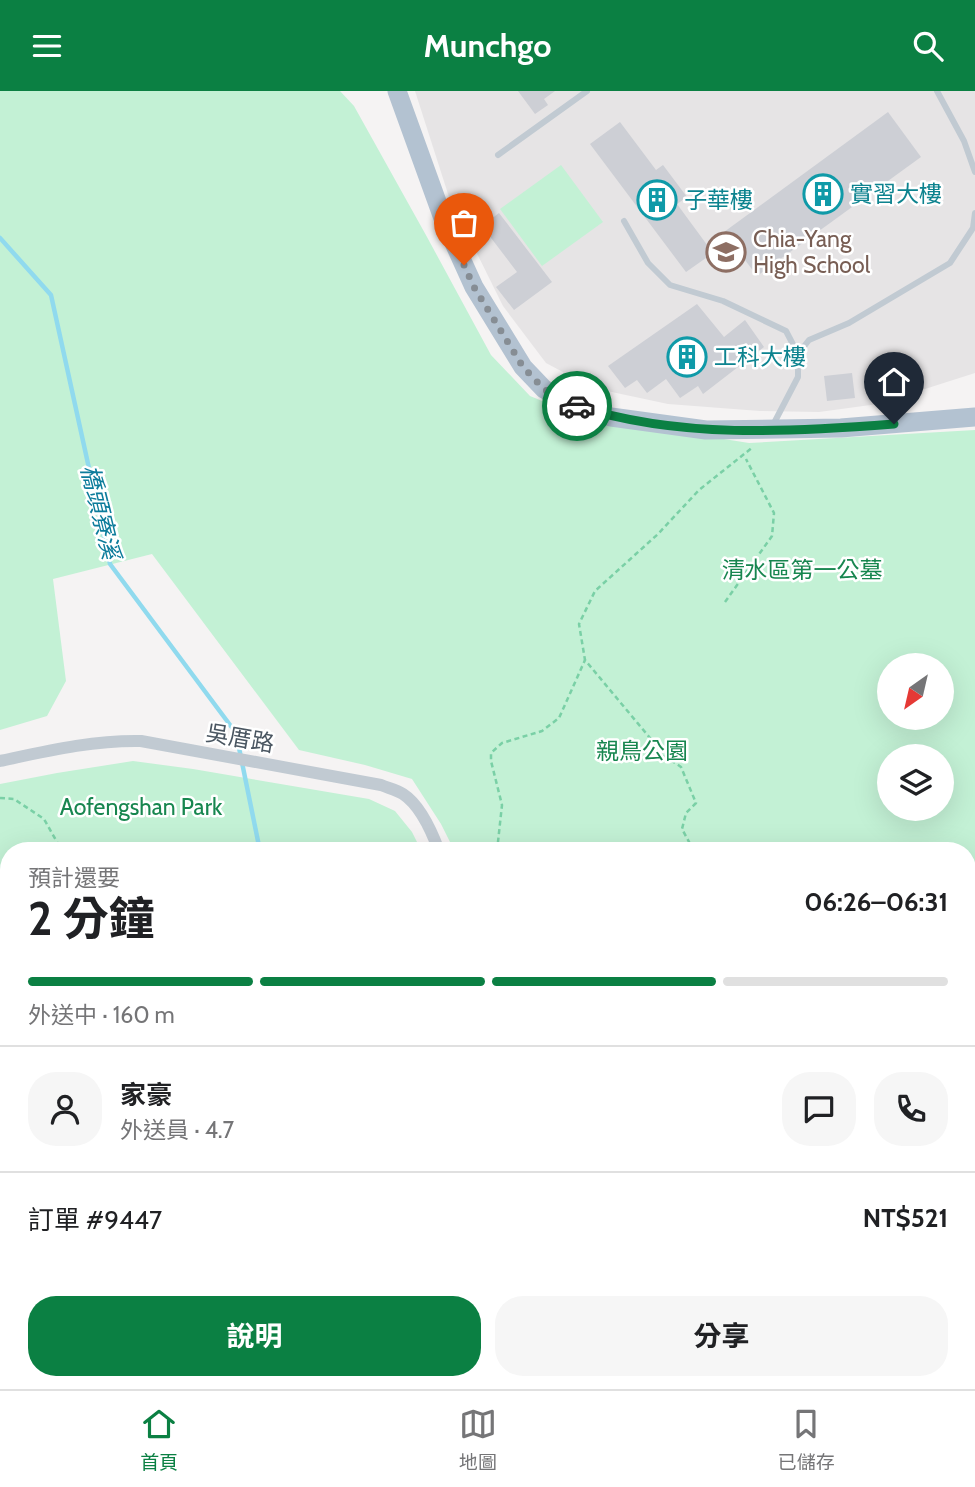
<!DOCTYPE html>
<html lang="zh-TW">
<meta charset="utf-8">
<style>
body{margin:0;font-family:Cabin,"Noto Sans TC",sans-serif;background:#f6f6f6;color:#202124;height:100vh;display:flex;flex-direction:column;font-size:26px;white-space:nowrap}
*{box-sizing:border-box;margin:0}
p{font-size:23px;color:#757577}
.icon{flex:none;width:38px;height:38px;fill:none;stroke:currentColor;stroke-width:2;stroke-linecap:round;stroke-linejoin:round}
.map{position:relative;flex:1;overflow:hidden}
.panel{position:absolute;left:0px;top:751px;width:976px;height:548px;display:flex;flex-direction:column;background:#fff;border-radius:28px 28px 0 0;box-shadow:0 7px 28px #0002}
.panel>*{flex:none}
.needle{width:46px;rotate:214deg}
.tools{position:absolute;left:877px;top:562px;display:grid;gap:14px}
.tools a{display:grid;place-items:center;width:77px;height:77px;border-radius:50%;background:#fff;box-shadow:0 7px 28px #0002;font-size:35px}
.pin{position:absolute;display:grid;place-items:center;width:60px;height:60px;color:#fff;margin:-72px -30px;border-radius:50% 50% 50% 0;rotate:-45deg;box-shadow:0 0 7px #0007}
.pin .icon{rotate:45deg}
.courier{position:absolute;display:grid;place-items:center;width:70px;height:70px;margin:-35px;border:5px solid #0b8043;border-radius:50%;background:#fff;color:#222;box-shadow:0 2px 9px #0007}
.summary em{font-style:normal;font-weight:700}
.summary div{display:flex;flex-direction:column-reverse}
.summary{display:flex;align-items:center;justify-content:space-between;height:119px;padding:0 28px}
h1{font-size:46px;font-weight:700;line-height:52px}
.bar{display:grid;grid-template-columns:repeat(4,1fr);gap:10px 7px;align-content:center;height:84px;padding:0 28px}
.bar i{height:9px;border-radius:5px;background:#e0e0e0}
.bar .current{background:#0b8043}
.bar p{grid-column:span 4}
.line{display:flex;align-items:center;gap:18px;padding:0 28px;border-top:2px solid #e0e0e0}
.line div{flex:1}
.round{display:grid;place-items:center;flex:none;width:74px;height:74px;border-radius:28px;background:#f6f6f6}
.primary-button{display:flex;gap:14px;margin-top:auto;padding:14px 28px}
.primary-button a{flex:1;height:80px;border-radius:28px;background:#0b8043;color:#fff;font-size:28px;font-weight:700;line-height:80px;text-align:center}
.primary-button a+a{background:#f6f6f6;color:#202124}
header{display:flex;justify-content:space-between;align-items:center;height:91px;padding:0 28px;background:#0b8043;color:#fff;font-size:32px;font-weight:700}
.menu{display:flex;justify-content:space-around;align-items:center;height:98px;border-top:2px solid #e0e0e0;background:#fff;font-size:19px;color:#757577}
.menu a{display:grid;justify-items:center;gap:4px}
.menu .current{color:#0b8043}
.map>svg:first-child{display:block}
.education{fill:#e6e4e5}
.green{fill:#c3f1d5;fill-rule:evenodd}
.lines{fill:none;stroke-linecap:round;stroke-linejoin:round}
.stream{stroke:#90daee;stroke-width:4.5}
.building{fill:#cdcfd5}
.path{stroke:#7ad0a6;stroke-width:2.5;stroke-dasharray:5 3.5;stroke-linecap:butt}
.service{stroke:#c1cad2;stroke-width:6}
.minor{stroke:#c1cad2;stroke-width:12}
.primary{stroke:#b3c2d1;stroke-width:19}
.done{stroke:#868d94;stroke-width:7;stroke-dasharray:0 12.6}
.route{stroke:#0b8043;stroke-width:9}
.labels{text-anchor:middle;stroke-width:5;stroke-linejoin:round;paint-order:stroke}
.culture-label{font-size:23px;fill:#0d838f;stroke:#fff;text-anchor:start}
.education-label{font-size:23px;fill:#785e54;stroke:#fff;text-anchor:start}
.park-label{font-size:23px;fill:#17864f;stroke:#fff}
.street-label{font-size:23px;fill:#4a5661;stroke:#fff}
.water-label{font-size:24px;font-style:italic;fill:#0c7c9b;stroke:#fff}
</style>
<header><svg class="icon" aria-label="menu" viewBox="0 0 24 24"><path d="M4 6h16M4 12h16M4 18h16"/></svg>Munchgo<svg class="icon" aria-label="search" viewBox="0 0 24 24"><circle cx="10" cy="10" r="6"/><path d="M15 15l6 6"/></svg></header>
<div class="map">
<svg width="975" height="1298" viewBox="0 0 975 1298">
<rect width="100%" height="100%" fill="#f5f3f3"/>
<polygon class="education" points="415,0 975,0 975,282 878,313 819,321 760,320 668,313 593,297 546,272 503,215 449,106"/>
<g class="green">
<path d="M 0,0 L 340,0 L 354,15 L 427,146 L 491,264 L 530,305 L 579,325 L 749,352 L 975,339 L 975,987 L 968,988 L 968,760 L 454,759 L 441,733 L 412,688 L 365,674 L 299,659 L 152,463 L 53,488 L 66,590 L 47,625 L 0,639 ZM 889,574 L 942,574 L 942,626 L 889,626 ZM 889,665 L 942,665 L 942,718 L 889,718 Z"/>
<polygon points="561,74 603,131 542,175 500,118"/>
<polygon points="133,670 193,678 369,708 395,720 412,741 421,759 9,760 9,1174 0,1170 0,693 57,682"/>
<polygon points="220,1290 449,1290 447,1298 224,1298"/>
</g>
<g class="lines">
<g class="stream">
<polyline points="0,147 51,204 110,473 236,642 260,760"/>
<polyline points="286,1298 288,1290"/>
</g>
</g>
<g class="building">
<polygon points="518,0 555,0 544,8 548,14 535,23"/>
<polygon points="888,21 921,66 757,185 724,141"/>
<polygon points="620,31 656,79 663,74 687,106 677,113 713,162 686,181 590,53"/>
<polygon points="499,122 552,191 514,219 496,196 517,181 482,135"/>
<polygon points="697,213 724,246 745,229 764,256 703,303 698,295 680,307 666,288 647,302 637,289 625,297 608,275"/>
<polygon points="852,282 855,307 827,310 824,285"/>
</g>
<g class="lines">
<g class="path">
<polyline points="725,511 772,445 774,422 746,368"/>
<polyline points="0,707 14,708 44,728 62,760"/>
<polyline points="497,760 502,714 491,670 491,662 502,652 542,640 559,627 585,569"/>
<polyline points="694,760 682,738 686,722 696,712 681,676 665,665 585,569 579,533 595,500 658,443 699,399 753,356"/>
<polyline points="0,948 9,951"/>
<polyline points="968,1080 975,1095"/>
<polyline points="0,1132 9,1141"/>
<polyline points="0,1243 9,1243"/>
<polyline points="226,1298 230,1290"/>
</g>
<g class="service">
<polyline points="937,0 964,50 975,81"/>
<polyline points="498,64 587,0"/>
<polyline points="624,130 648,172 670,194 723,210 786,240 798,263"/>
<polyline points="773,334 798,286 798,263 809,249 849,232 950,172 973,137 975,122"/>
<polyline points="152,1290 197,1296 201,1298"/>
<polyline points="495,1290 497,1298"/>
<polyline points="126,1298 130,1292 138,1290"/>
</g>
<g class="minor">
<path d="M 0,670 C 47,660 93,649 141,650 L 381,694 C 388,697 397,699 403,703 C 420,714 432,741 439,760"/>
<polyline points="968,1015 975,1014"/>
<polyline points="374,1298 376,1290"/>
</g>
<polyline class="primary" points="397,0 444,130 474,196 523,276 544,298 567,311 611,326 706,339 841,337 975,326"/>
</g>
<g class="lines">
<polyline class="done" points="464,174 474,196 523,276 544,298 567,311 577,315"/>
<path class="route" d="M 577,315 C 679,348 789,341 894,333"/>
</g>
<defs>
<g id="building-ring" transform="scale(2.0125)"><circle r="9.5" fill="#fff" stroke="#0f9aa8" stroke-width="1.5"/><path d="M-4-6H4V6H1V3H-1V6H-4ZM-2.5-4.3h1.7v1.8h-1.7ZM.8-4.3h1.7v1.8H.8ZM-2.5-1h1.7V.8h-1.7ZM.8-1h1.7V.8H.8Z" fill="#0f9aa8"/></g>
<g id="school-ring" transform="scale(2.0125)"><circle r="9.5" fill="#fff" stroke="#8d6e63" stroke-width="1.5"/><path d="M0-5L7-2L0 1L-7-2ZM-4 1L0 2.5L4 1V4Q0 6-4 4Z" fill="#8d6e63"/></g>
</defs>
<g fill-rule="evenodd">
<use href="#building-ring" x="823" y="103"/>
<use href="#building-ring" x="657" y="109"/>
<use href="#school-ring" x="726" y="161"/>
<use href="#building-ring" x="687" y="266"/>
</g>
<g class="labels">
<g class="culture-label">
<text x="850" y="111">實習大樓</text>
<text x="684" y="117">子華樓</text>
<text x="714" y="274">工科大樓</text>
</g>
<g class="education-label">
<text x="753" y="156">Chia-Yang<tspan x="753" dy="26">High School</tspan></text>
</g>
<g class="park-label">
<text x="802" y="487">清水區第一公墓</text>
<text x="642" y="668">親鳥公園</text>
<text x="141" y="724">Aofengshan Park</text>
</g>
<g class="street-label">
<text transform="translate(240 647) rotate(10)" y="8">吳厝路</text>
</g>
<g class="water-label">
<text transform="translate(100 421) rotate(76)" y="8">橋頭寮溪</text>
</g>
</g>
</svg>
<div class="tools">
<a><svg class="needle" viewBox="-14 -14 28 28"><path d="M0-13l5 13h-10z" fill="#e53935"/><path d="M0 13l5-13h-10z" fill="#757577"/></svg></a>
<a><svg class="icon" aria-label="layers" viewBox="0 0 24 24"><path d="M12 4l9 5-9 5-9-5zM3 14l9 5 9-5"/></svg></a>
</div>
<div class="pin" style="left:464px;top:174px;background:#ea580c"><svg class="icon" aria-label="bag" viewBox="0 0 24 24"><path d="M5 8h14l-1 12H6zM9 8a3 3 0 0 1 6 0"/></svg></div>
<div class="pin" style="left:894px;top:333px;background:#1f2937"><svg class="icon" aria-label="home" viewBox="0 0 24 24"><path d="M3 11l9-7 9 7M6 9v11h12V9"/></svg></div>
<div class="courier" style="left:577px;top:315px"><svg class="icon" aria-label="car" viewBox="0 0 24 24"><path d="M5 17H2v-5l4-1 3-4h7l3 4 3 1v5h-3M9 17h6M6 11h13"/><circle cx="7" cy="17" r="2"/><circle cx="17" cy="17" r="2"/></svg></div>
<section class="panel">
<div class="summary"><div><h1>2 分鐘</h1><p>預計還要</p></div><em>06:26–06:31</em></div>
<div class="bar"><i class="current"></i><i class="current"></i><i class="current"></i><i></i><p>外送中 · 160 m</p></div>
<div class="line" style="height:126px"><a class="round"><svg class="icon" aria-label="person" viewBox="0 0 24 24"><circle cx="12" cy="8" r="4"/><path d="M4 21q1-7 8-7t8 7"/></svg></a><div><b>家豪</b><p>外送員 · 4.7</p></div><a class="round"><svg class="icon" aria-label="chat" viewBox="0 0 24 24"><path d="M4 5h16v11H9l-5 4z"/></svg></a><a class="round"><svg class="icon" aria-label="phone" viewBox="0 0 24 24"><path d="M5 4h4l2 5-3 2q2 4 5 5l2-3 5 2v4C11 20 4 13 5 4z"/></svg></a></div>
<div class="line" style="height:91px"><div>訂單 #9447</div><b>NT$521</b></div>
<div class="primary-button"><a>說明</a><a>分享</a></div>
</section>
</div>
<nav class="menu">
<a class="current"><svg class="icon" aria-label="home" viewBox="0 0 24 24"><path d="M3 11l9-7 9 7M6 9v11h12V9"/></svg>首頁</a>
<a><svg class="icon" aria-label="map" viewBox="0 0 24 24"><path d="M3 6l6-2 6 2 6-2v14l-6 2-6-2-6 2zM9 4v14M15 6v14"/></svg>地圖</a>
<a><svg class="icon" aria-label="saved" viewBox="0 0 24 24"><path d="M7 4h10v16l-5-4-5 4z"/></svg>已儲存</a>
</nav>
